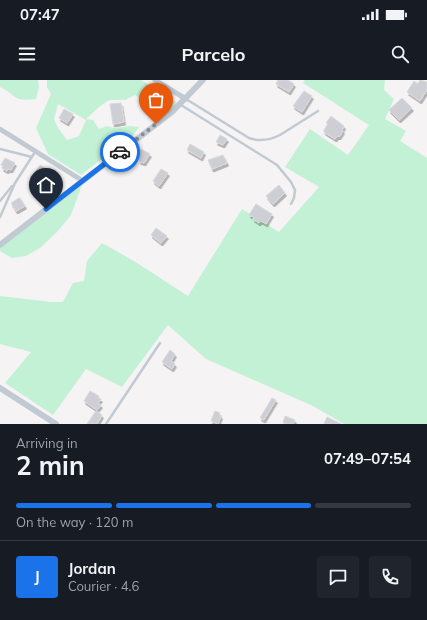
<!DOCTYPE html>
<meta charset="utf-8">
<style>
body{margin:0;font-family:Mulish,sans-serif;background:#20242c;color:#f1f3f6;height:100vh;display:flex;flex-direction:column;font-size:15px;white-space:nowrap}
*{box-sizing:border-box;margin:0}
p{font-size:13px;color:#9ea1a6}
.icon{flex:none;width:22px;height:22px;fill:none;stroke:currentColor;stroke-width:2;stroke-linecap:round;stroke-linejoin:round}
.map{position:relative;height:344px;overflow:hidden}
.drawer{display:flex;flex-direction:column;background:#171b24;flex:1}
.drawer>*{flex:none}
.pin{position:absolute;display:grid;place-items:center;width:34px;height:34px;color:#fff;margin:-41px -17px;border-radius:50% 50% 50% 0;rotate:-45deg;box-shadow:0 0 4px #0007}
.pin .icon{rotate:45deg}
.courier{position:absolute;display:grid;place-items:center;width:40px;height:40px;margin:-20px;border:3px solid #1a73e8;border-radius:50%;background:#fff;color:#222;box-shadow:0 1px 5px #0007}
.overview em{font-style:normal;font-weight:700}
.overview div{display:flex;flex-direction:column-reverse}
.overview{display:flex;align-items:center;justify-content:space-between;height:68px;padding:0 16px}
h1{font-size:26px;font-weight:700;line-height:30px}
.bar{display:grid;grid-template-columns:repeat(4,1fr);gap:6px 4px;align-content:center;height:48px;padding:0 16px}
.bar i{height:5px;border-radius:3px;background:#363941}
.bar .on{background:#1a73e8}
.bar p{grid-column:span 4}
.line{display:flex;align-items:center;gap:10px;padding:0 16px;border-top:1px solid #363941}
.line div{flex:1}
.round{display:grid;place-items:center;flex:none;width:42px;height:42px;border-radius:4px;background:#20242c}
.status{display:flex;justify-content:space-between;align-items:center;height:28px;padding:0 20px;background:#171b24;direction:ltr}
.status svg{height:11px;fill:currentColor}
header{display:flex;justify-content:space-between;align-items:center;height:52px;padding:0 16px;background:#171b24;font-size:18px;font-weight:700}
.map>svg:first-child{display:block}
.green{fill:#c3f1d5;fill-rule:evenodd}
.building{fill:#cdcfd5;stroke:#d7d9de;filter:url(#shadow)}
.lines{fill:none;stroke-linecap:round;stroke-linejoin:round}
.service{stroke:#c1cad2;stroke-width:2.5}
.minor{stroke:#c1cad2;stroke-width:5}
.tertiary{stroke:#c1cad2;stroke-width:6}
.done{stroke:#868d94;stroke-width:4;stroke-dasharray:0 7.2}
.route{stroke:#1a73e8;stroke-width:5}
</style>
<div class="status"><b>07:47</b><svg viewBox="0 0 49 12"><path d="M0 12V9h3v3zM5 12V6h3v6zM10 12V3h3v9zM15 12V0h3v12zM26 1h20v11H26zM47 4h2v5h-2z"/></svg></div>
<header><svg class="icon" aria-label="menu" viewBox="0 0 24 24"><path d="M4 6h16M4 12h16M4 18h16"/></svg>Parcelo<svg class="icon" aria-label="search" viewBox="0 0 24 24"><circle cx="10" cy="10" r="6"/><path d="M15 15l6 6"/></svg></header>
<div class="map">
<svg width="427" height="344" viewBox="0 0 427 344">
<defs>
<filter id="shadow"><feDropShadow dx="1.5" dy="3" stdDeviation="0" flood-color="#0004"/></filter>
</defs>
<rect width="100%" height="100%" fill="#f5f3f3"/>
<g class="green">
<path d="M 0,0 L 38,0 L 39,7 L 36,19 C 12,22 17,15 0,7 Z"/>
<path d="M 47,0 L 141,0 L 177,23 L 164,34 L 135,15 L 125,20 L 109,20 L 99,27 L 86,39 L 93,40 L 99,49 L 107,46 L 115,48 L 130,46 L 139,47 L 134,54 L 81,95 L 48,74 L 36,48 L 51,14 L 47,7 ZM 58,24 L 86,40 L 79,56 L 67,60 L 58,48 L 54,39 Z"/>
<polygon points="305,0 385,0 384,10 394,19 385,39 406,51 400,61 427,78 427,344 344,344 313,326 206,279 168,245 122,307 86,289 53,335 5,303 31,272 0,264 0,216 51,222 63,222 73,203 84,201 87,181 102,163 134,181 188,216 242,129 279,152 319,107 285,87 310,49 348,75 369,45 303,3"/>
<polygon points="82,105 71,135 57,152 40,168 26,176 12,178 0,171 0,168"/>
</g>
<g class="building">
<polygon points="278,0 288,0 294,4 289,12 276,4"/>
<polygon points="420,0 427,2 427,10 420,21 407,12 414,1 418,4"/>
<polygon points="304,11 312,16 302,32 293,26"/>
<polygon points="402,18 412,28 399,40 389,30"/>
<polygon points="121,23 124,42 113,44 110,24"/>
<polygon points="64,29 73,34 67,43 59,38"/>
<polygon points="331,36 344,46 342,50 343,51 339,57 338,56 335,59 324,52 324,50 328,44 326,43"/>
<polygon points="220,55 227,59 223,65 216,62"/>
<polygon points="190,64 204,72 201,78 187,70"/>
<polygon points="141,69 150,74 144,83 139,81 140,79 137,75"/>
<polygon points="223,75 227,83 212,89 208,80"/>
<polygon points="5,78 15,83 11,90 8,89 7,91 2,88 3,86 1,85"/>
<polygon points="40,85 48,90 43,99 34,94"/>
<polygon points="161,89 168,93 159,106 153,101"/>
<polygon points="279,105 285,113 273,124 266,116"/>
<polygon points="19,118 20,118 25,126 16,131 11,123"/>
<polygon points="256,124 272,134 266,144 261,141 259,143 253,139 254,137 249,135"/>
<polygon points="156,148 167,156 161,163 151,155"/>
<polygon points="170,270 175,274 171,281 175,284 172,289 162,282"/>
<polygon points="90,311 99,316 98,318 101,319 98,323 101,325 97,330 84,321"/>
<polygon points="272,318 276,320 264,340 260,338"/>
<polygon points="96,331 102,335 101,337 97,344 87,344"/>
<polygon points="215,331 220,333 219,335 221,336 218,344 211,341"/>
<polygon points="285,336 295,340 293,344 283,343"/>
<polygon points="327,337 341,344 324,344"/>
</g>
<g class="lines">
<g class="service">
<path d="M 186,19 L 249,58 C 260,62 270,60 280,55 L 318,31"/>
<polyline points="181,25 277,85 291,102 295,110 294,118 291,124"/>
<polyline points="0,69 32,77"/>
<polyline points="0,121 12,106"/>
<polyline points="0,137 15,103 35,72"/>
<polyline points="106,344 160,263"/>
</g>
<g class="minor">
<polyline points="155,0 186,19"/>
<polyline points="0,49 83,101"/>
</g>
<g class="tertiary">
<polyline points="0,165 172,32 203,0"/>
<polyline points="0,308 56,344"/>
</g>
</g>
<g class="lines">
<polyline class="done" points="120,72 156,44"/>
<polyline class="route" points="46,129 120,72"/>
</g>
</svg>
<div class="pin" style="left:156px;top:44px;background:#ea580c"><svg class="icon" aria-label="bag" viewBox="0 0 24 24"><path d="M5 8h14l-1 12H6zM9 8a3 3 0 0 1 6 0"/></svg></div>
<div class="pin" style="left:46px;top:129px;background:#1f2937"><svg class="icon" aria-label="home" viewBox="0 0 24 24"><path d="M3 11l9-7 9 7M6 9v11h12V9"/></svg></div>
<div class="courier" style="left:120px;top:72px"><svg class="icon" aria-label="car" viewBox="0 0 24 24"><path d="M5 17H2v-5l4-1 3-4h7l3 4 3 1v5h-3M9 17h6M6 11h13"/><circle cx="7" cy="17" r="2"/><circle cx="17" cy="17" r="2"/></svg></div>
</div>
<section class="drawer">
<div class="overview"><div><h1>2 min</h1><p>Arriving in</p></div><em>07:49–07:54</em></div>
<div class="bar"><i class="on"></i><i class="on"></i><i class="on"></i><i></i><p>On the way · 120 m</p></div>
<div class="line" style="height:72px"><b class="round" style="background:#1a73e8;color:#fff">J</b><div><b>Jordan</b><p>Courier · 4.6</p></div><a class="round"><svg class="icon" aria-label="chat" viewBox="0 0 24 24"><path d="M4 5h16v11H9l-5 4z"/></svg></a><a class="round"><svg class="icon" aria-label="phone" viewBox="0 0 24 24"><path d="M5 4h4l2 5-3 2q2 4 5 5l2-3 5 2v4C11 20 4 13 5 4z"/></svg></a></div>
</section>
